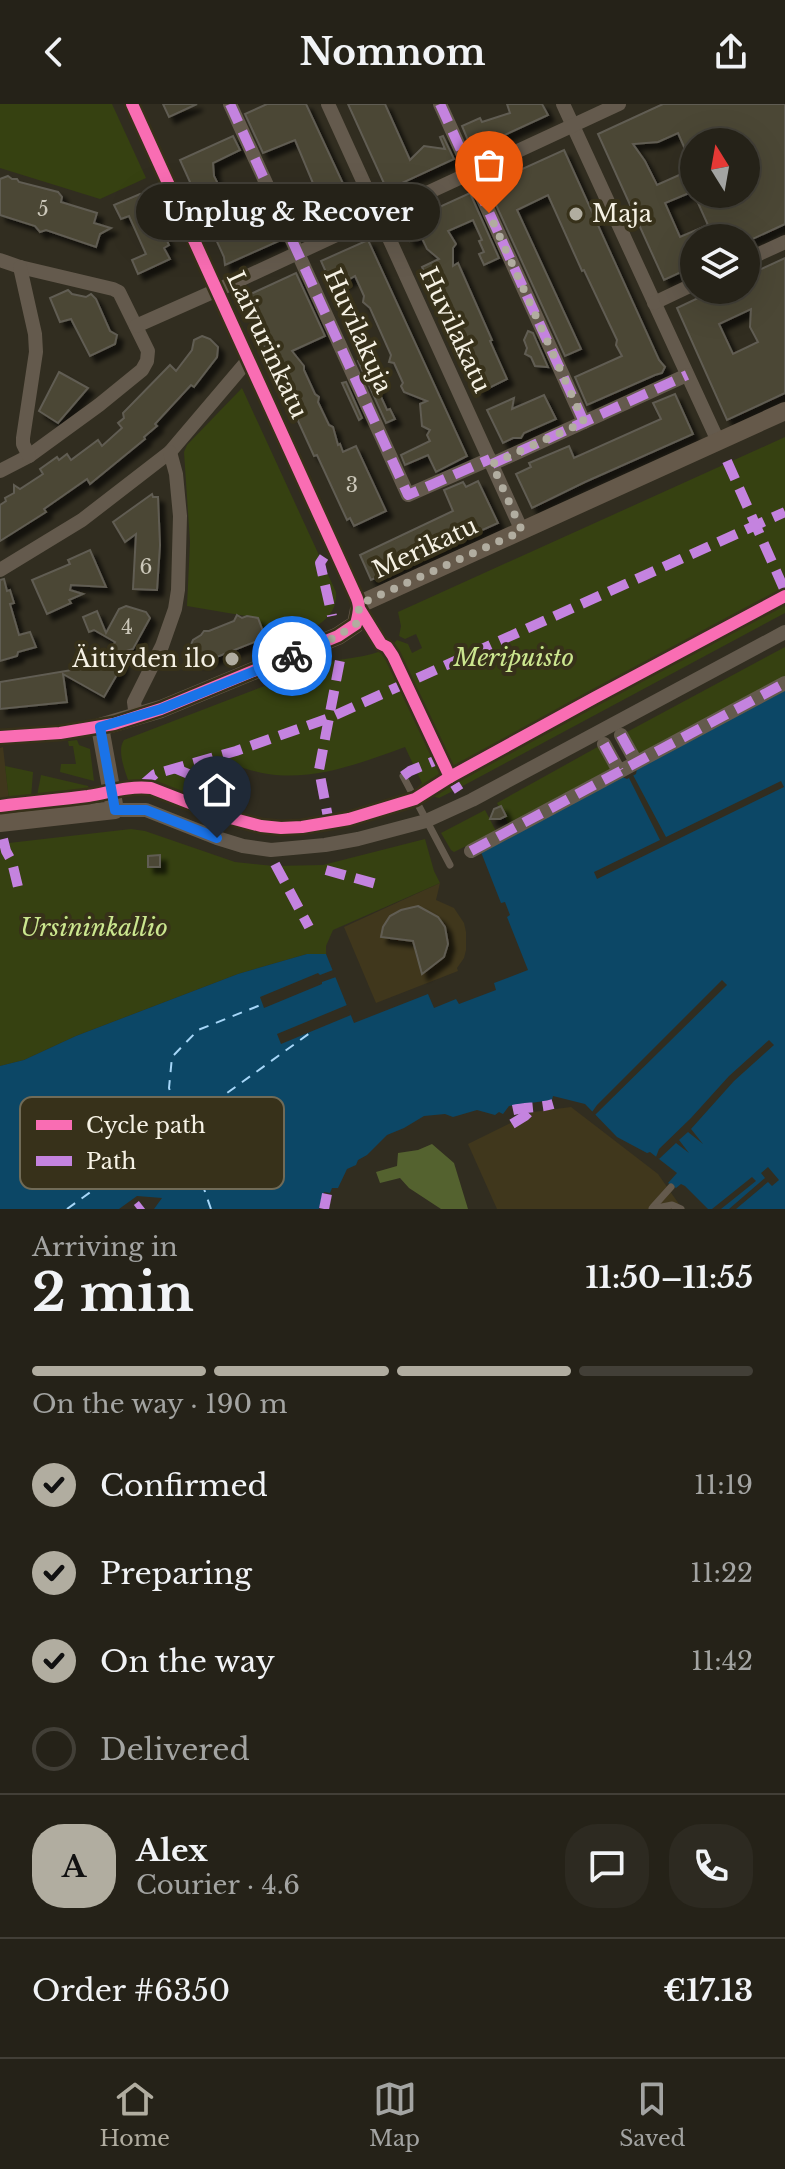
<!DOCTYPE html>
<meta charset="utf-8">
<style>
body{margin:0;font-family:"Libre Baskerville",serif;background:#2d2a21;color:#f1f3f6;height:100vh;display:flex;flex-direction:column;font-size:30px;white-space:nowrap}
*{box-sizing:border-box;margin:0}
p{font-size:26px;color:#a3a4a2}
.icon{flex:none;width:44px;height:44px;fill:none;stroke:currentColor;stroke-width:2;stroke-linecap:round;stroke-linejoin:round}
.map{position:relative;height:1105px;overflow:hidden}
.drawer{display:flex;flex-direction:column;background:#252218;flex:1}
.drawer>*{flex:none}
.needle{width:52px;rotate:349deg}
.controls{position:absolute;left:680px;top:24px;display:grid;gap:16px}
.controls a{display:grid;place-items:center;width:80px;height:80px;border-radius:50%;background:#252218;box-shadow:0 8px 32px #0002,0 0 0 2px #423f37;font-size:40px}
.pin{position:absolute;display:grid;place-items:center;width:68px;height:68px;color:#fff;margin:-82px -34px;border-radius:50% 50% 50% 0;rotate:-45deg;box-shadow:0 0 8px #0007}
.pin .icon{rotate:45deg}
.courier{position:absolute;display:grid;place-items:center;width:80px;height:80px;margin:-40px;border:6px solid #1a73e8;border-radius:50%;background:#fff;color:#222;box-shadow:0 2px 10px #0007}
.bubble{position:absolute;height:56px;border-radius:28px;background:#252218;box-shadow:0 8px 32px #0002,0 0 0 2px #423f37;font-size:26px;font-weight:700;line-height:56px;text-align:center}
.head em{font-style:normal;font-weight:700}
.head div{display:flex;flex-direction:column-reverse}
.head{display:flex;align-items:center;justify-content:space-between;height:136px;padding:0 32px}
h1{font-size:52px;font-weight:700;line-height:60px}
.bar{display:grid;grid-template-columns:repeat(4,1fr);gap:12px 8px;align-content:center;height:96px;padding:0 32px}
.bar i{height:10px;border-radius:6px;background:#423f37}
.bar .active{background:#b1ada0}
.bar p{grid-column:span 4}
.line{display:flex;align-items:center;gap:20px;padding:0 32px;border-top:2px solid #423f37}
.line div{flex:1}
.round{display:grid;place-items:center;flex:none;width:84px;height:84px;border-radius:32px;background:#2d2a21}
ol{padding:0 32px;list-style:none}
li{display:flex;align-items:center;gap:24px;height:88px}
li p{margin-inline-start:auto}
li .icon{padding:8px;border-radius:50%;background:#b1ada0;color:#111;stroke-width:4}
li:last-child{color:#a3a4a2}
li i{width:44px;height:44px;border:4px solid #423f37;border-radius:50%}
header{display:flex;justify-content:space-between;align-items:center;height:104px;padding:0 32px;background:#252218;font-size:36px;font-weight:700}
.tab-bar{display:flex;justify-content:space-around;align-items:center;height:112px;border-top:2px solid #423f37;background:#252218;font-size:22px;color:#a3a4a2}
.tab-bar a{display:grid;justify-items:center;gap:4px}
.tab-bar .active{color:#b1ada0}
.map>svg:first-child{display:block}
.built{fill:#40371c}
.green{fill:#364111}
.forest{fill:#54622f}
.water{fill:#0c4766}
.pier{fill:#312d20}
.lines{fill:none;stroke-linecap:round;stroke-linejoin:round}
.ferry{stroke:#a6d6f8;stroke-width:2;stroke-dasharray:10 8;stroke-linecap:butt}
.building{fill:#4b4634;stroke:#615d53;stroke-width:2;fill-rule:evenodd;filter:url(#shadow)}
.lane{stroke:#645a4d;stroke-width:7}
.street{stroke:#645a4d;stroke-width:14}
.secondary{stroke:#65594a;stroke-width:18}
.quiet{stroke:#c483df;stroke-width:10;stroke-dasharray:20 10;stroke-linecap:butt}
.cycleway-casing{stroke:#37311a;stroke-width:17}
.cycleway{stroke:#f96db3;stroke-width:12}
.done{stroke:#b1ada0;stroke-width:8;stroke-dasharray:0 14.4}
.route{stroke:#1a73e8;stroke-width:10}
.poi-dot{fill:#b1ada0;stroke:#37311a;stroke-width:3}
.labels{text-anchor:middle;stroke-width:8;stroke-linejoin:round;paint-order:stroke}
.number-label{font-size:20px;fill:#cbc7b9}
.poi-label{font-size:24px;fill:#f6f2e5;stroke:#37311a;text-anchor:start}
.street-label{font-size:24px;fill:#f6f2e5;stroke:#37311a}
.park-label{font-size:24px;font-style:italic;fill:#cbe68f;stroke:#37311a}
.key{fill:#37311a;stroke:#706b57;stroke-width:2}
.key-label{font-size:22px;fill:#f6f2e5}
</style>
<header><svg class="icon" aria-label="back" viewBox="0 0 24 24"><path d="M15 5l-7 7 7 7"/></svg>Nomnom<svg class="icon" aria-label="share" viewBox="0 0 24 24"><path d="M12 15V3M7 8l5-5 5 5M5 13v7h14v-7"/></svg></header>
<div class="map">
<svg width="785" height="1105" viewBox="0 0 785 1105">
<defs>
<filter id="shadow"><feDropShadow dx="6" dy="6" stdDeviation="2" flood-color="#0009"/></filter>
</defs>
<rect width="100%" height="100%" fill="#312d20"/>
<g class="built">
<polygon points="3,643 9,696 0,697 0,644"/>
<polygon points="440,779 436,796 454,804 464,819 466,828 466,846 464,854 457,864 458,867 376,899 344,823"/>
<polygon points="571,1003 658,1070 681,1103 679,1105 497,1105 468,1040 533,1008"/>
</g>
<g class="green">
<polygon points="0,0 112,0 146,74 100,95 0,64"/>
<path d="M 242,284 L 336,488 C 339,523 295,531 269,541 L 258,514 L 187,502 L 190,438 L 184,348 L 187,341 Z"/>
<path d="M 785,333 L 785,509 L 459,684 L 439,694 L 422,689 L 418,683 L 422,679 L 405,643 C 361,659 315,677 268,670 C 255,668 243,664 231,660 L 216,697 L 221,699 L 219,705 L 152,680 L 128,676 C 124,664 117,646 124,636 L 322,560 C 346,552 381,555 397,536 L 408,540 L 412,549 L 422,544 L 416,530 L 405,535 L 399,532 L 401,522 L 398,508 Z"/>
<polygon points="785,543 785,573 638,651 625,629"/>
<polygon points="77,636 79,641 90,645 94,677 60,668 61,660 76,660 73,642 69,642 68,637"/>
<polygon points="601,641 612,664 509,721 497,699"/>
<polygon points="5,662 33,668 31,694 9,696"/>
<polygon points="41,671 88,682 89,684 80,689 37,692"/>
<polygon points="485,706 496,727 454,748 451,746 441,729"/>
<polygon points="131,725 145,727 235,758 274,762 323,761 425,735 434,767 440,779 333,826 326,842 326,850 307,850 238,870 76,932 24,956 0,962 0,740"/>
</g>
<polygon class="forest" points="432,1040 454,1059 468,1105 441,1105 409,1084 400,1074 380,1079 376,1068 397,1062 398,1049 418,1046"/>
<polygon class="water" points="785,586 785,1105 708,1105 685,1082 681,1080 676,1084 668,1079 677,1069 650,1048 647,1049 617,1033 585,1000 553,992 552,996 509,1002 503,1010 499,1008 495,1011 477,1006 453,1013 445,1010 424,1012 404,1024 387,1031 367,1051 358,1056 356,1061 347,1065 338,1084 332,1084 330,1089 324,1088 319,1105 154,1105 162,1094 137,1092 119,1105 0,1105 0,962 24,956 76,932 238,870 307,850 326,850 354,919 428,890 434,904 456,895 459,900 496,886 494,879 528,866 507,813 510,811 505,798 501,799 481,748 622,673 627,675 636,670 637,665"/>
<g class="pier">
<polygon points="633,671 666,733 781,677 784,683 597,775 594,768 660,736 629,674"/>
<polygon points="333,866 336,873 322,878 322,880 264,904 260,893 318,869 320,871"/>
<polygon points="722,876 727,881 595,1011 592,1008 597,1001"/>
<polygon points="347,901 351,911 281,940 277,930"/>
<polygon points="769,936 774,941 734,977 691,1025 703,1040 688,1028 679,1036 689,1049 676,1039 659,1055 656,1053 659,1045 691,1014 729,972"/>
<polygon points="768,1063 779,1076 772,1082 768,1078 736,1105 729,1105 765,1074 761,1069"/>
<polygon points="752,1073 756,1077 721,1105 712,1105"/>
</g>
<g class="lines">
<g class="ferry">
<polyline points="67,1105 314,926"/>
<polyline points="211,1105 169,984 172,953 198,926 263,900"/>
</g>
</g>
<g class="building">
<polygon points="163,0 197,0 169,13"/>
<polygon points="267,0 306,0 353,101 301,125 293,109 320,96 295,36 263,49 245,10"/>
<polygon points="348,0 385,0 410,56 424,42 445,45 440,33 443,32 454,55 387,86"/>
<polygon points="507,0 542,0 548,11 472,46 462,22 480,14 482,18 510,9"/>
<path d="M 663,0 L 785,0 L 785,120 L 746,138 L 746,134 L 694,134 L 694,162 L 664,176 L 598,30 ZM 678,29 L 688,52 L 682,60 L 686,68 L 657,81 L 645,57 L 633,40 L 658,38 ZM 694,38 L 746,38 L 746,90 L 694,90 L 708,121 L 680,133 L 665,99 L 694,87 Z"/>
<polygon points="233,32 240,46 213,59 214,72 221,86 227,83 232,97 238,99 237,107 249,136 262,118 269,120 273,118 281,136 225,161 224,153 180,56"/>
<polygon points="564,46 659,256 665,263 662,269 655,271 587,301 575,273 622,252 616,241 617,236 584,166 582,167 548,91 517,106 581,245 565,252 487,81"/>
<polygon points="8,72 12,75 17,75 19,78 58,88 62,93 61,98 97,109 94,119 111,124 100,130 96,143 46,126 40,128 35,122 0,111 0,75"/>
<polygon points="470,89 499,154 484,161 479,150 484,148 479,137 482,136 473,116 448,127 456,140 453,144 453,162 458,159 492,236 490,237 507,275 479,289 462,250 464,248 435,183 432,184 422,163 439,155 427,145 421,132 410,137 402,120"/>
<polygon points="140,90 145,102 150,100 164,130 169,141 164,144 170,155 138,170 132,156 146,150 129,112 121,115 114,101"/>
<polygon points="368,136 467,352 436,368 428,351 405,361 401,351 430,337 427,331 430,326 422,322 420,300 427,297 404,288 401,282 403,279 394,259 389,258 391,251 370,204 363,198 364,192 355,172 343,179 330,177 321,157"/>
<path d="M 785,154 L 785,289 L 727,316 L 677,204 L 715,186 L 746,186 L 746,172 ZM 751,205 L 750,223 L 758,238 L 733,250 L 719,220 Z"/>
<polygon points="296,169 325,232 292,247 304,262 304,266 315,290 319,293 318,298 329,321 333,323 338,341 340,340 343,348 356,342 386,407 354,422 350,414 347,416 317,351 314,352 242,194"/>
<polygon points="68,186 72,190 86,193 91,190 96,195 110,227 117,231 115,240 90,252 71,215 60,218 50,194"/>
<polygon points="528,227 533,229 548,263 535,262 531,253 525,250 527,244 524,236"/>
<polygon points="202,232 210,235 218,243 217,253 194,283 191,281 155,320 157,322 144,333 145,335 90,380 87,375 44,405 46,408 0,437 0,401 6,397 5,394 14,389 14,381 20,385 43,370 40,365 57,353 59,356 67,350 71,356 98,336 102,342 122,324 118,319 124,314 123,309 170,261 176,267 192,246 194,236"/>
<polygon points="365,253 368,259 373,261 371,266 379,283 377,284 387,306 390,305 395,315 386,319 358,257"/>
<polygon points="59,268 88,284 58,319 39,307"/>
<polygon points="346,278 362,314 359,316 342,279"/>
<polygon points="675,290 693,330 585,378 532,404 516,370 531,363 529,359 569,342 574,354 661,315 653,299"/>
<polygon points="544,291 556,315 524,329 521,334 513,334 503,339 487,306 514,294 512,305"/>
<polygon points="478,377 498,419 371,476 360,451 453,407 444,386 463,378 466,383"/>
<polygon points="152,390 153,393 158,393 160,441 157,486 133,485 136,430 125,438 113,418"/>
<polygon points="90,446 106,483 71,481 70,486 83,490 69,496 71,499 47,510 32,476 70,460 68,456"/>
<polygon points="4,475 7,487 10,486 14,499 10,500 19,531 30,528 36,543 18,548 17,552 0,557 0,476"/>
<polygon points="126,502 146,508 150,514 133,545 126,547 121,558 122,562 104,593 63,570 67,598 0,605 0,578 78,565 77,559 91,556 100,562 115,538 94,526 89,528 83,513 97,507 106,529 119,505"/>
<polygon points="237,511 242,514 247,512 258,514 264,530 262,535 209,556 198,557 191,552 189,545 193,536 201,531 204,527 209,527 234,517"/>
<polygon points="501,702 506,712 500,715 490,715 494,705"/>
<polygon points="160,751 160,763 148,763 148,752"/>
<polygon points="418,802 438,813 445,823 448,840 444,853 422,870 413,837 381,833 383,823 390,812 401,806"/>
</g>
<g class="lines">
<g class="lane">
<polyline points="403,672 450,761"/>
<polyline points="223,712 232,688"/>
<polyline points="653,1103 671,1083"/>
<polyline points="652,1105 672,1101 681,1105"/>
</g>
<g class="street">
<polyline points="132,0 360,500"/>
<polyline points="230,0 408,391 490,355"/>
<polyline points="328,0 522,427"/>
<polyline points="440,0 584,318"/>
<polyline points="563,0 718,337"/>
<polyline points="0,156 20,163 113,185 119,188 148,247 147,257 142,266 99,301 29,352 0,367"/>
<polyline points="746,156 785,138"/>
<polyline points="20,163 35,230 36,248 23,334 23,340 29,352"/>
<polyline points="654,199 694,180"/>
<polyline points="136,222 233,179 619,0"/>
<polyline points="492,360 687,271"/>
<polyline points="0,466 82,416 170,348 249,255"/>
<polyline points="136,613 134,598 162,542 175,505 178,486 180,412 176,370 170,348"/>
<polyline points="621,631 636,658"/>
<polyline points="0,633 60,629 100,623"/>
<polyline points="604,640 619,667"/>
<polyline points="115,706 146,706 217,734 243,742 271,746 325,741 358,735 426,717 472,696 785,528"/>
<polyline points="471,747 785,579"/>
</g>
<polyline class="secondary" points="0,719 115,706 100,623 161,605 338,532 356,520 360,500 785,307"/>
<g class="quiet">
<polyline points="230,0 408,391 490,355"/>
<polyline points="440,0 584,318"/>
<polyline points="727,357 785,487"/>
<polyline points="492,360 687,271"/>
<polyline points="324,453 320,459 332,512"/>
<polyline points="621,631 636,658"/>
<polyline points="604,640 619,667"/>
<polyline points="174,664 232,688"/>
<polyline points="403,672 410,667 442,654"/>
<polyline points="450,673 459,687"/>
<polyline points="140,683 155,670 236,647 329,614 785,408"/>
<polyline points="330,724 319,666 341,551"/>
<polyline points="3,735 6,747 12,758 19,787"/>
<polyline points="471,747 785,579"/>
<polyline points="275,760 309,823"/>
<polyline points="326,766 380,781"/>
<path d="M 513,1006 C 527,1003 539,1004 553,1000"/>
<polyline points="512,1020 525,1012 532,1005"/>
<polyline points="137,1105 142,1101"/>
<polyline points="324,1105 327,1090"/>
</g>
<g class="cycleway-casing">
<g id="cycleway">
<polyline points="360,506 381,540 387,543 393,552 450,673"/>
<path d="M 0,633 L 60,629 L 114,620 L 161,605 L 338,532 L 356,520 C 359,508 361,502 355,490 L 132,0"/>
<path d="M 0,702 C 29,698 59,696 88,692 C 112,688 126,682 151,684 L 223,712 L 261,722 L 281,724 L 302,723 L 349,715 L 415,695 L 450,673 L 594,594 L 785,492"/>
</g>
</g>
<use href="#cycleway" class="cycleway"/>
</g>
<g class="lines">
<polyline class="done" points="292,552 338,532 356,520 360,500 522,427 492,360 584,318 489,109"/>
<polyline class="route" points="217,734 146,706 115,706 100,623 161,605 292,552"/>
</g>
<g class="poi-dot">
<circle cx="576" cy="110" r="8"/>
<circle cx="232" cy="555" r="8"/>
</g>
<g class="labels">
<g class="number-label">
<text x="43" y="112">5</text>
<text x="352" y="388">3</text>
<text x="146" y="470">6</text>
<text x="127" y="530">4</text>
</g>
<g class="poi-label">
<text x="592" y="118">Maja</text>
<text x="216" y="563" text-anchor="end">Äitiyden ilo</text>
</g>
<g class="street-label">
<text transform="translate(455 226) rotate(65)" y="8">Huvilakatu</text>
<text transform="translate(358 227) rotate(66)" y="8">Huvilakuja</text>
<text transform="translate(267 241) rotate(65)" y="8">Laivurinkatu</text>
<text transform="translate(425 444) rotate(-25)" y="8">Merikatu</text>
</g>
<g class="park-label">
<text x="514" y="562">Meripuisto</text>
<text x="94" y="832">Ursininkallio</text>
</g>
</g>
<rect x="20" y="993" width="264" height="92" rx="12" class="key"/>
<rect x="36" y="1016" width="36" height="10" fill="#f96db3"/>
<rect x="36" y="1052" width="36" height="10" fill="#c483df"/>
<g class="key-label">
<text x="86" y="1029">Cycle path</text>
<text x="86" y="1065">Path</text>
</g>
</svg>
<div class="controls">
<a><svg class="needle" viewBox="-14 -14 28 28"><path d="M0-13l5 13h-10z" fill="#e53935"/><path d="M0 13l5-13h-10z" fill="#a3a4a2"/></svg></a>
<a><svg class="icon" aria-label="layers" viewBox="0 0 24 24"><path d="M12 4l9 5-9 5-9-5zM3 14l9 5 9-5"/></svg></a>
</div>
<div class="pin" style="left:489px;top:109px;background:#ea580c"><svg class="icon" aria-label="bag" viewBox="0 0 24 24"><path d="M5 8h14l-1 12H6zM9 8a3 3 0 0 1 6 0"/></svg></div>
<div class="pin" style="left:217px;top:734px;background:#1f2937"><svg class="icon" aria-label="home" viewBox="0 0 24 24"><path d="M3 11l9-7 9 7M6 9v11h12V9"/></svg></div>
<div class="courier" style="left:292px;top:552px"><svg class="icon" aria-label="bike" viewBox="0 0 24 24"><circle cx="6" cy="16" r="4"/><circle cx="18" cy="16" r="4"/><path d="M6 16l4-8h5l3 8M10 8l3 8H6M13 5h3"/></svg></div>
<div class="bubble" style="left:136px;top:80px;width:304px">Unplug &amp; Recover</div>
</div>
<section class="drawer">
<div class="head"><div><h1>2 min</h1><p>Arriving in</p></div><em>11:50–11:55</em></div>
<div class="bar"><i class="active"></i><i class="active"></i><i class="active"></i><i></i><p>On the way · 190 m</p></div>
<ol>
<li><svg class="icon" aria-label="check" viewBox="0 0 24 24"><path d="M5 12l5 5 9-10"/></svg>Confirmed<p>11:19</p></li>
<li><svg class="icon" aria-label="check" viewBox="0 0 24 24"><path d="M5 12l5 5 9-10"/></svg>Preparing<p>11:22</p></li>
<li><svg class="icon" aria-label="check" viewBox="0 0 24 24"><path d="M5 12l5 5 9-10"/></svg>On the way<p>11:42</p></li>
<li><i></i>Delivered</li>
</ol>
<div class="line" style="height:144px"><b class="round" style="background:#b1ada0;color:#111">A</b><div><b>Alex</b><p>Courier · 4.6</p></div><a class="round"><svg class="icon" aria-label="chat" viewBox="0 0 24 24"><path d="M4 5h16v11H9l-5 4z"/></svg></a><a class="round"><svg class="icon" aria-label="phone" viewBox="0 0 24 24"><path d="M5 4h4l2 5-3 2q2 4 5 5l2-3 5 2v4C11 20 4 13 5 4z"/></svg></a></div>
<div class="line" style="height:104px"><div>Order #6350</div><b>€17.13</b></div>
</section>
<nav class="tab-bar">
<a class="active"><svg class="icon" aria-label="home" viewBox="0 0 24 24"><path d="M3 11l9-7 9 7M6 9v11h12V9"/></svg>Home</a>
<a><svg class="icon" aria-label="map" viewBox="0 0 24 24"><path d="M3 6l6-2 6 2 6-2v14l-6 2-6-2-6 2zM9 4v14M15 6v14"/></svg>Map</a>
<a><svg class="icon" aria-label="saved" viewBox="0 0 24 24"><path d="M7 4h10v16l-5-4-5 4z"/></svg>Saved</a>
</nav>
